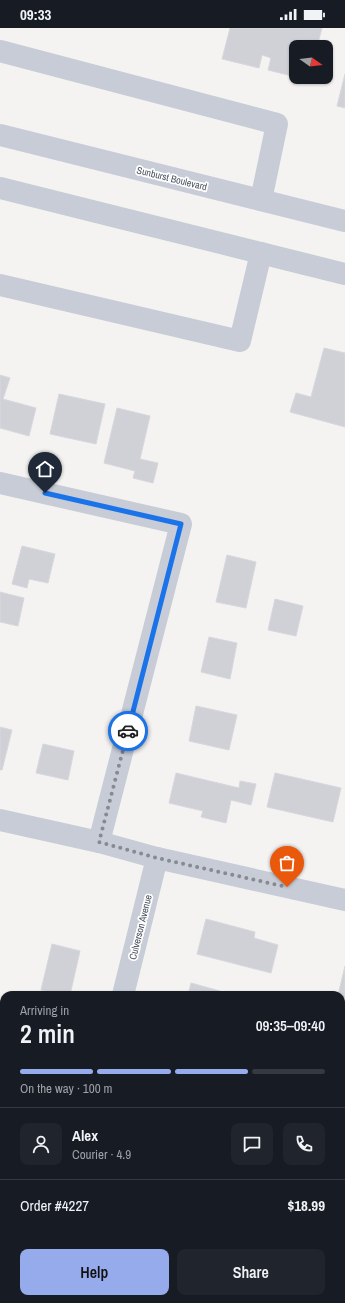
<!DOCTYPE html>
<meta charset="utf-8">
<style>
body{margin:0;font-family:"Archivo Narrow",sans-serif;background:#20242c;color:#f1f3f6;height:100vh;display:flex;flex-direction:column;font-size:15px;white-space:nowrap}
*{box-sizing:border-box;margin:0}
p{font-size:13px;color:#9ea1a6}
.icon{flex:none;width:22px;height:22px;fill:none;stroke:currentColor;stroke-width:2;stroke-linecap:round;stroke-linejoin:round}
.map{position:relative;flex:1;overflow:hidden}
.sheet{position:absolute;left:0px;top:963px;width:345px;height:312px;display:flex;flex-direction:column;background:#171b24;border-radius:12px 12px 0 0;box-shadow:0 1px 3px #0004}
.sheet>*{flex:none}
.needle{width:26px;rotate:104deg}
.tools{position:absolute;left:289px;top:12px;display:grid;gap:8px}
.tools a{display:grid;place-items:center;width:44px;height:44px;border-radius:8px;background:#171b24;box-shadow:0 1px 3px #0004;font-size:20px}
.pin{position:absolute;display:grid;place-items:center;width:34px;height:34px;color:#fff;margin:-41px -17px;border-radius:50% 50% 50% 0;rotate:-45deg;box-shadow:0 0 4px #0007}
.pin .icon{rotate:45deg}
.courier{position:absolute;display:grid;place-items:center;width:40px;height:40px;margin:-20px;border:3px solid #1a73e8;border-radius:50%;background:#fff;color:#222;box-shadow:0 1px 5px #0007}
.summary em{font-style:normal;font-weight:600}
.summary div{display:flex;flex-direction:column-reverse}
.summary{display:flex;align-items:center;justify-content:space-between;height:68px;padding:0 20px}
h1{font-size:26px;font-weight:600;line-height:30px}
.bar{display:grid;grid-template-columns:repeat(4,1fr);gap:6px 4px;align-content:center;height:48px;padding:0 20px}
.bar i{height:5px;border-radius:3px;background:#363941}
.bar .current{background:#95abeb}
.bar p{grid-column:span 4}
.line{display:flex;align-items:center;gap:10px;padding:0 20px;border-top:1px solid #363941}
.line div{flex:1}
.round{display:grid;place-items:center;flex:none;width:42px;height:42px;border-radius:8px;background:#20242c}
.primary-button{display:flex;gap:8px;margin-top:auto;padding:8px 20px}
.primary-button a{flex:1;height:46px;border-radius:8px;background:#95abeb;color:#111;font-size:16px;font-weight:600;line-height:46px;text-align:center}
.primary-button a+a{background:#20242c;color:#f1f3f6}
.status{display:flex;justify-content:space-between;align-items:center;height:28px;padding:0 20px;background:#171b24;direction:ltr}
.status svg{height:11px;fill:currentColor}
.map>svg:first-child{display:block}
.building{fill:#d0d1d6;stroke:#d7d7dd}
.lines{fill:none;stroke-linecap:round;stroke-linejoin:round}
.minor{stroke:#c7ccd6;stroke-width:22}
.done{stroke:#868a92;stroke-width:4;stroke-dasharray:0 7.2}
.route{stroke:#1a73e8;stroke-width:5}
.labels{text-anchor:middle;stroke-width:3.5;stroke-linejoin:round;paint-order:stroke}
.street-label{font-size:10px;fill:#4b525f;stroke:#fff}
</style>
<div class="status"><b>09:33</b><svg viewBox="0 0 49 12"><path d="M0 12V9h3v3zM5 12V6h3v6zM10 12V3h3v9zM15 12V0h3v12zM26 1h20v11H26zM47 4h2v5h-2z"/></svg></div>
<div class="map">
<svg width="345" height="1275" viewBox="0 0 345 1275">
<rect width="100%" height="100%" fill="#f4f3f2"/>
<g class="building">
<polygon points="230,0 322,0 317,19 296,19 296,49 268,42 271,30 262,27 259,40 222,31"/>
<polygon points="345,46 345,80 337,78"/>
<polygon points="296,49 309,49 308,52"/>
<polygon points="324,320 345,325 345,399 290,384 296,365 311,369"/>
<polygon points="0,347 10,350 3,371 36,380 29,408 0,400"/>
<polygon points="59,366 105,376 96,416 50,406"/>
<polygon points="117,380 150,388 140,431 158,435 153,455 133,450 135,443 104,435"/>
<polygon points="22,518 55,526 48,555 29,551 27,560 12,556"/>
<polygon points="227,527 256,534 246,580 216,574"/>
<polygon points="0,564 24,570 18,598 0,594"/>
<polygon points="275,571 303,578 296,608 268,602"/>
<polygon points="209,609 237,615 230,651 201,644"/>
<polygon points="196,678 237,687 229,722 189,713"/>
<polygon points="0,699 12,702 2,742 0,742"/>
<polygon points="43,716 74,723 68,752 36,745"/>
<polygon points="176,745 239,760 240,753 256,756 251,777 231,772 226,795 201,789 203,783 169,775"/>
<polygon points="275,745 341,760 333,794 267,779"/>
<polygon points="206,891 255,904 254,910 278,917 271,945 197,926"/>
<polygon points="52,916 80,923 70,967 60,967 41,962"/>
<polygon points="345,938 345,988 341,987 341,967 338,967"/>
<polygon points="191,955 220,963 219,967 188,967"/>
<polygon points="341,1129 345,1130 345,1189 341,1188"/>
<polygon points="0,1130 4,1131 4,1167 0,1166"/>
<polygon points="0,1188 4,1189 4,1203 0,1218"/>
<polygon points="341,1202 345,1203 341,1221"/>
<polygon points="292,1271 329,1271 328,1275 291,1275"/>
</g>
<g class="lines">
<g class="minor">
<polyline points="0,23 277,96 261,172"/>
<polyline points="0,107 345,193"/>
<polyline points="0,160 345,246"/>
<polyline points="0,257 240,313 261,225"/>
<polyline points="0,455 181,496 99,814"/>
<polyline points="0,792 99,814 157,830 345,872"/>
<polyline points="123,967 157,830"/>
<polyline points="45,1275 46,1271"/>
</g>
</g>
<g class="lines">
<polyline class="done" points="128,703 99,814 157,830 287,859"/>
<polyline class="route" points="45,465 181,496 128,703"/>
</g>
<g class="labels">
<g class="street-label">
<text transform="translate(172 150) rotate(14)" y="4">Sunburst Boulevard</text>
<text transform="translate(140 899) rotate(-76)" y="4">Culverson Avenue</text>
</g>
</g>
</svg>
<div class="tools">
<a><svg class="needle" viewBox="-14 -14 28 28"><path d="M0-13l5 13h-10z" fill="#e53935"/><path d="M0 13l5-13h-10z" fill="#9ea1a6"/></svg></a>
</div>
<div class="pin" style="left:287px;top:859px;background:#ea580c"><svg class="icon" aria-label="bag" viewBox="0 0 24 24"><path d="M5 8h14l-1 12H6zM9 8a3 3 0 0 1 6 0"/></svg></div>
<div class="pin" style="left:45px;top:465px;background:#1f2937"><svg class="icon" aria-label="home" viewBox="0 0 24 24"><path d="M3 11l9-7 9 7M6 9v11h12V9"/></svg></div>
<div class="courier" style="left:128px;top:703px"><svg class="icon" aria-label="car" viewBox="0 0 24 24"><path d="M5 17H2v-5l4-1 3-4h7l3 4 3 1v5h-3M9 17h6M6 11h13"/><circle cx="7" cy="17" r="2"/><circle cx="17" cy="17" r="2"/></svg></div>
<section class="sheet">
<div class="summary"><div><h1>2 min</h1><p>Arriving in</p></div><em>09:35–09:40</em></div>
<div class="bar"><i class="current"></i><i class="current"></i><i class="current"></i><i></i><p>On the way · 100 m</p></div>
<div class="line" style="height:72px"><a class="round"><svg class="icon" aria-label="person" viewBox="0 0 24 24"><circle cx="12" cy="8" r="4"/><path d="M4 21q1-7 8-7t8 7"/></svg></a><div><b>Alex</b><p>Courier · 4.9</p></div><a class="round"><svg class="icon" aria-label="chat" viewBox="0 0 24 24"><path d="M4 5h16v11H9l-5 4z"/></svg></a><a class="round"><svg class="icon" aria-label="phone" viewBox="0 0 24 24"><path d="M5 4h4l2 5-3 2q2 4 5 5l2-3 5 2v4C11 20 4 13 5 4z"/></svg></a></div>
<div class="line" style="height:52px"><div>Order #4227</div><b>$18.99</b></div>
<div class="primary-button"><a>Help</a><a>Share</a></div>
</section>
</div>
